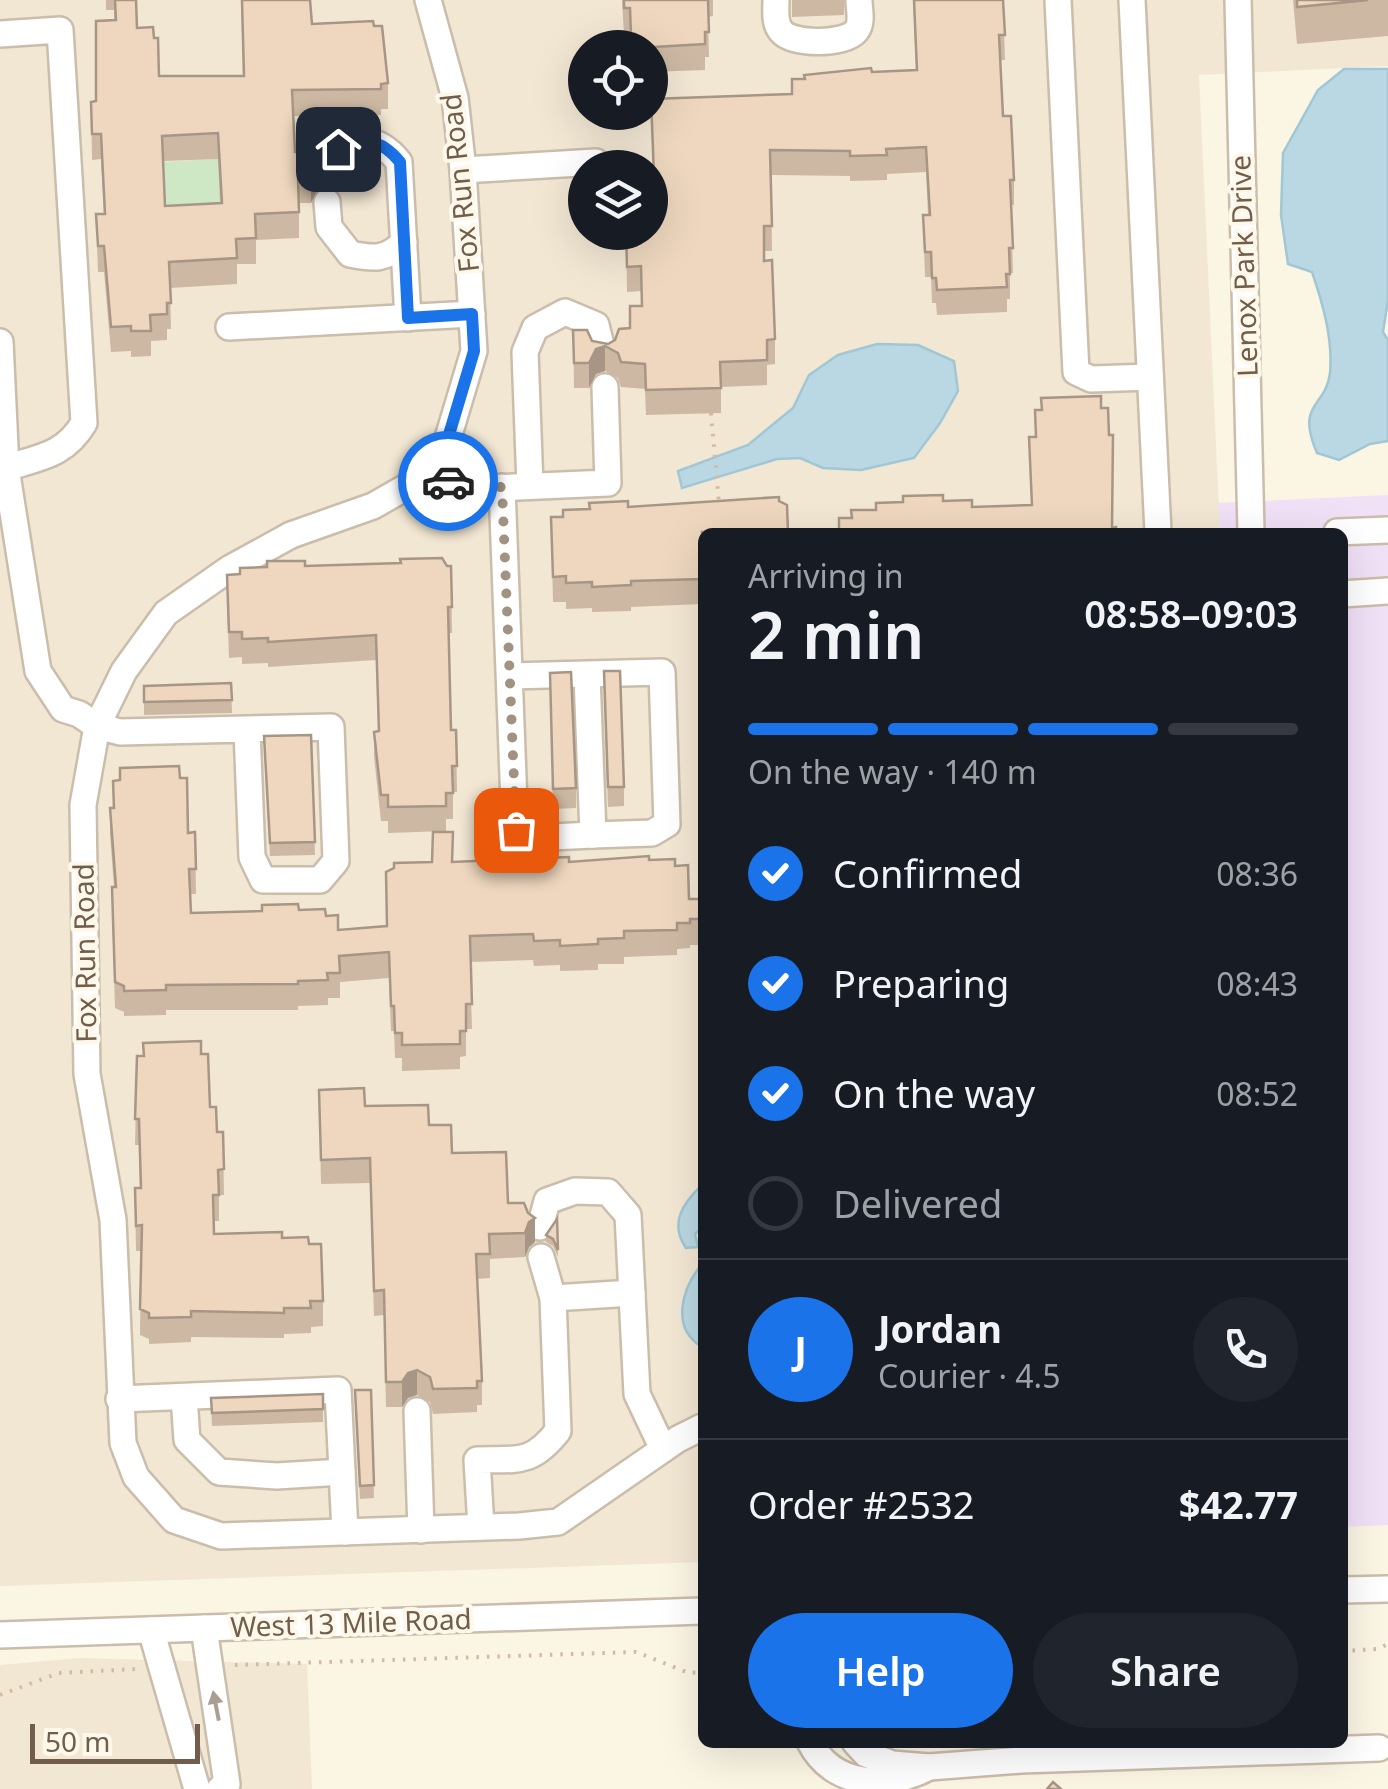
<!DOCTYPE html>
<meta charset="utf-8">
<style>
body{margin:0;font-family:"Noto Sans",sans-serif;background:#20242c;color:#f1f3f6;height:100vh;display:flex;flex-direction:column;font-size:38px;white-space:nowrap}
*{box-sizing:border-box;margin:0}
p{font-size:32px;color:#9ea1a6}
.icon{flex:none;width:55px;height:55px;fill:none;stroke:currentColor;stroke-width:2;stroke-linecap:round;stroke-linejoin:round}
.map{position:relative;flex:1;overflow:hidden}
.details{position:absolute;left:698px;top:528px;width:650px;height:1220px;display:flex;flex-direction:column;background:#171b24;border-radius:15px;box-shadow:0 10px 40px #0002}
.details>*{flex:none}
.buttons{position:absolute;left:568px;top:30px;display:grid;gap:20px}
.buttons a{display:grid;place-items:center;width:100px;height:100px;border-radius:50%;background:#171b24;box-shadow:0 10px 40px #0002;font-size:50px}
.scale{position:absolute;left:30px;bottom:25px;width:170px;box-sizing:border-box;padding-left:10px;border:5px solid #715d4b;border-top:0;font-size:28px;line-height:35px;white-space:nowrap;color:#715d4b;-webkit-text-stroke:8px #fef8ea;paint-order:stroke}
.pin{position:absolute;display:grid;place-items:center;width:85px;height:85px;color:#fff;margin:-42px;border-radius:20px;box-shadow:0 5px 15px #0006}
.courier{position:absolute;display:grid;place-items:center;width:100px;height:100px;margin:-50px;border:8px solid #1a73e8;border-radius:50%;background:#fff;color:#222;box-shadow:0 2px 12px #0007}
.headline em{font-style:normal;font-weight:600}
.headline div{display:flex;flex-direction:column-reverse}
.headline{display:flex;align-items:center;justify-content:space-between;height:170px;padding:0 50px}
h1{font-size:65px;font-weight:600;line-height:75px}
.bar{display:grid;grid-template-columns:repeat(4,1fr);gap:15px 10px;align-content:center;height:120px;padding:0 50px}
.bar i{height:12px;border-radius:8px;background:#363941}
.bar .on{background:#1a73e8}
.bar p{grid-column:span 4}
.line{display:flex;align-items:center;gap:25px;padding:0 50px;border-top:2px solid #363941}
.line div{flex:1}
.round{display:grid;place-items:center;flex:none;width:105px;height:105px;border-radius:52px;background:#20242c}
ol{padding:0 50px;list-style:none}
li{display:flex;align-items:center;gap:30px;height:110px}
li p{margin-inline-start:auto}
li .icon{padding:10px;border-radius:50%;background:#1a73e8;color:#fff;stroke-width:4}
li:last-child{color:#9ea1a6}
li i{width:55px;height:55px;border:5px solid #363941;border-radius:50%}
.action{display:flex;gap:20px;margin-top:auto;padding:20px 50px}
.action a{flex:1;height:115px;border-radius:60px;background:#1a73e8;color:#fff;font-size:40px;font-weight:600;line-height:115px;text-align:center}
.action a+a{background:#20242c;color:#f1f3f6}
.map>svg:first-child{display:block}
.residential{fill:#f2e7d3;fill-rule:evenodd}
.education{fill:#f1e1f7}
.green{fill:#cee7c4}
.water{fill:#bad8e3;stroke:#a1c6d4;stroke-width:2.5}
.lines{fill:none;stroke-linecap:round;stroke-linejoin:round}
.minor-casing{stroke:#cbbdab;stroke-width:30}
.path{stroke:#d3baa1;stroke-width:4;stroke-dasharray:2.5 8;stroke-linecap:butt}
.minor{stroke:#fff;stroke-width:25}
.wall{fill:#cdb9a3;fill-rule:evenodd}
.shaded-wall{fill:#a79685}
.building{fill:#eed7be;stroke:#a79685;stroke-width:2.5;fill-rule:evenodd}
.oneway{fill:#aa9e93}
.done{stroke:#a19281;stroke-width:10;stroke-dasharray:0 18}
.route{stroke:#1a73e8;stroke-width:12}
.labels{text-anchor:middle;stroke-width:8;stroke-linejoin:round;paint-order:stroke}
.street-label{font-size:28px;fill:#715d4b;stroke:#fef8ea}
</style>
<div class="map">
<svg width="1388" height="1789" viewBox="0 0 1388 1789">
<rect width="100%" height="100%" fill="#fbf5e4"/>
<g class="residential">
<path d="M 0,0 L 1388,0 L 1388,66 L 1199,75 L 1220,532 L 702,532 L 702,1562 L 0,1586 ZM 585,48 L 650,48 L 650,112 L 585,112 ZM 585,168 L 650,168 L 650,232 L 585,232 Z"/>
<polygon points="80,1658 307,1664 312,1789 0,1789 0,1665"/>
</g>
<polygon class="education" points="1388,495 1388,1525 1342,1527 1342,532 1220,532 1218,503"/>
<polygon class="green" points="218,159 222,228 165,231 162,162"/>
<g class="water">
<path d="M 1344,69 L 1388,69 L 1388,300 L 1383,332 L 1388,340 L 1388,441 L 1370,444 L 1339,460 L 1317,453 C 1295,402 1326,408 1330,373 C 1333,339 1323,304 1312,272 L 1288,264 L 1281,215 L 1283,153 L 1318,90 Z"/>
<polygon points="877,344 918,345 954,361 958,391 940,423 914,458 861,470 823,468 800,458 777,459 682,488 678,471 748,445 793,408 809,375 838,355"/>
<path d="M 702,1185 L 702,1228 L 695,1234 L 698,1247 L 686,1248 C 669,1223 683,1203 702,1185 Z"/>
<path d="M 702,1264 L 702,1347 C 670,1328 682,1288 702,1264 Z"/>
</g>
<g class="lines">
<g class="minor-casing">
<g id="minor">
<polyline points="428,0 455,98 463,170 474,351 448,438 429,474 373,506 291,535 229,569 166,613 124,671 97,726 83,805 87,1074 113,1220 123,1443 136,1477 174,1520 221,1536 519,1526 558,1522 678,1439 702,1427"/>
<path d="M 776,0 C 776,10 774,23 781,31 C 791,45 845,45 856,31 C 863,23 859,10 859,0"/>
<polyline points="1058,0 1076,372 1091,379 1150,377"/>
<polyline points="1132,0 1158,532"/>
<polyline points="1238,0 1251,532"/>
<path d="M 0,34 L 60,30 L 84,423 C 64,456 40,457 6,468"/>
<polyline points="463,170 596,162"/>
<path d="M 325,176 L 327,159 C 352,135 378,135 399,162 L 408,318"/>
<path d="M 327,202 L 329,227 L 350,254 C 374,259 386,260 404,242"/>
<polyline points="229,327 472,314"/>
<polyline points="0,342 6,468 38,671 63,709 79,714 97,726 120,732 331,727 336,861 320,880 263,880 252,857 247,730"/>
<polyline points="429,474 471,489 608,483 605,387"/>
<polyline points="530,486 525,352 535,328 565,312 596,325 603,354"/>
<polyline points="502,487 515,830 530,838 593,835 652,833 667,824 662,672 510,676"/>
<polyline points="1337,532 1388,530"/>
<polyline points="1342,594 1388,591"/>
<polyline points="587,675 593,835"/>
<polyline points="540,1227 547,1201 575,1191 608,1192 628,1215 637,1394 663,1449"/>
<polyline points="553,1298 632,1293"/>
<polyline points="184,1397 187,1440 219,1472 277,1476 342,1472"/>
<polyline points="119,1399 338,1390 345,1532"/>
<polyline points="417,1411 421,1530"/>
<path d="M 481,1527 L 477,1460 C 518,1459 531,1465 558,1431 L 553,1298 L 541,1257"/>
<polyline points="1342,1590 1388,1589"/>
<polyline points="204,1628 227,1784 220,1789"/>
<polyline points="151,1630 197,1789"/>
<polyline points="0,1635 702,1611"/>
<path d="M 810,1742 C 833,1788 889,1789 929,1767"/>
<polyline points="855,1742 866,1754 892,1764 929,1767 1021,1760 1379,1748"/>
</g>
</g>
<g class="path">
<polyline points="711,413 719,504"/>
<polyline points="1342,1651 1377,1649 1388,1644"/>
<polyline points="235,1665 636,1652 689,1673 702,1672"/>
<polyline points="0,1695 59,1673 136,1669"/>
</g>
<use href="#minor" class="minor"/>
</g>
<g class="wall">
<path d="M 106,0 L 136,0 L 137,28 L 154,38 L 159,76 L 243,76 L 241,0 L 310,0 L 312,24 L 374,26 L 388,83 L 388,109 L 381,109 L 381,115 L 293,116 L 295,152 L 309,151 L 317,190 L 311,203 L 299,203 L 299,238 L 256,240 L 256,264 L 237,264 L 237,284 L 170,288 L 171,329 L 167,329 L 167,340 L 151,341 L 151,356 L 131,357 L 131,351 L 111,352 L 104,272 L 98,272 L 96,214 L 104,214 L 101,159 L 92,160 L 91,102 L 96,101 L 114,20 L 114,10 L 106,10 ZM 218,159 L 220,203 L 165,206 L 163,161 Z"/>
<polygon points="622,0 713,0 713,16 708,17 709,57 705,57 705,70 650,72 650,48 631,48 630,33 624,34"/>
<polygon points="792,0 844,0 844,15 792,17"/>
<polygon points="913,0 1003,0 1005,60 1000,60 1003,116 1014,180 1014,205 1011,205 1013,273 1010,273 1010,299 1007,299 1007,312 937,315 936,303 932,303 931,277 925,277 923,215 928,215 926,172 887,174 887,180 850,181 850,176 771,175 772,251 764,251 775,339 775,364 767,365 767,385 721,387 721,413 646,415 645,389 621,387 618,378 605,371 596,374 589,388 574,388 573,330 592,341 608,344 630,329 641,306 641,291 627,292 626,232 653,176 651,99 792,94 804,79 872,72 916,70"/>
<polygon points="1293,0 1388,0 1388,36 1297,44"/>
<polygon points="779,501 702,532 702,604 631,607 631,611 592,612 592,608 566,609 566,602 553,602 551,517 628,507"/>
<polygon points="305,566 451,566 452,633 448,633 451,730 456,730 457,792 453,792 453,819 446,819 446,831 388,833 388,821 381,821 374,757 374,732 378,731 376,660 268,667 268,663 242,664 242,657 229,658 227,600 240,574"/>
<polygon points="231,683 232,713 144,715 144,686"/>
<polygon points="604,691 624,787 624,806 608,807"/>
<polygon points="550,693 576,788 576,808 553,809"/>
<polygon points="311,735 315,855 270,856 264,749"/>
<polygon points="180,778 188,833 195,832 196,894 190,894 191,913 299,910 326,916 338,930 387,926 453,862 569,862 649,860 675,866 689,899 702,899 702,945 690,945 690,948 677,949 677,955 624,957 624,964 598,964 598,970 560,971 560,965 534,966 533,960 470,962 472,1029 466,1029 466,1056 460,1057 460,1069 402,1071 402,1058 395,1058 394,1031 391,1031 389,978 340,982 340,998 328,998 328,1005 298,1006 298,1010 166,1010 166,1015 124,1016 124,1012 115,1008 112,913 114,887 110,834 110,808"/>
<polygon points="201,1054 210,1107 217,1132 223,1132 224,1195 219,1195 219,1221 214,1221 214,1234 282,1238 309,1244 323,1301 323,1326 311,1327 311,1333 284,1334 284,1338 191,1337 191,1342 149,1344 149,1339 140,1335 141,1251 136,1251 135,1188 140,1188 139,1145 135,1145 137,1056"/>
<polygon points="319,1090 365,1106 429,1125 452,1153 508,1203 535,1242 529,1247 525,1257 490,1259 490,1278 477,1279 482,1381 482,1405 477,1405 477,1412 433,1414 430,1402 417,1395 408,1398 402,1407 386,1407 384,1315 374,1316 370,1183 321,1184"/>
<polygon points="557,1219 558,1257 553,1246 546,1242 546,1235"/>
<polygon points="371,1390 374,1498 360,1499 355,1404"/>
<polygon points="323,1394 323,1422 212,1426 211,1398"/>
</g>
<g class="shaded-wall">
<polygon points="317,164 317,190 311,203 311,177"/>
<polygon points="605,346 605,371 596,374 589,388 589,363 596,349"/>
<polygon points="535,1218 535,1242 529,1247 525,1257 525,1233 529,1222"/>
<polygon points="417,1370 417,1395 408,1398 402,1407 402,1382 408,1373"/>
</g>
<g class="building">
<path d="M 115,0 L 136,0 L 137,28 L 153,27 L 154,38 L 158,38 L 159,76 L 244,76 L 242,0 L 310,0 L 312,24 L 373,21 L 374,26 L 382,26 L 388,83 L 381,84 L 381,89 L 292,90 L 295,152 L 309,151 L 317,164 L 311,177 L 298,178 L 299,212 L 255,214 L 256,238 L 236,239 L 237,258 L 169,262 L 171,303 L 167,303 L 167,314 L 150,315 L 151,331 L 131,331 L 131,326 L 111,327 L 104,246 L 98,246 L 96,214 L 105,214 L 101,134 L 92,134 L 91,102 L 96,101 L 96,21 L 116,20 ZM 218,133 L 222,203 L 165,206 L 162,136 Z"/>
<polygon points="624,0 708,0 709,32 705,32 705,44 636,48 635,34 631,35 630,8 624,8"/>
<polygon points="914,0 1003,0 1005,35 999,35 1003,116 1011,116 1014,180 1010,180 1013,248 1009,248 1010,274 1006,274 1007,287 937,290 936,278 932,278 931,252 925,252 923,215 930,215 926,147 886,149 887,155 850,156 850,151 770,150 772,226 764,226 764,261 772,260 775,339 767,340 767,360 720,362 721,388 646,390 645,364 621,362 618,353 605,346 596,349 589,363 574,363 573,330 587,330 592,341 608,344 615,340 619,329 630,328 630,306 642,306 641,266 627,267 626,232 650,232 650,176 654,176 651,99 792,94 792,79 805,79 804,75 871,68 872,72 917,70"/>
<polygon points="1297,0 1368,0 1297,7"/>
<polygon points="1101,396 1101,408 1108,408 1109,435 1113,435 1112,528 1116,527 1116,532 839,532 839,518 852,518 851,510 876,510 876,503 903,502 903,496 943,495 943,501 972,500 972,507 1032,505 1029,437 1036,437 1035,410 1042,410 1041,398"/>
<polygon points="779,497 779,501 787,505 788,532 702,532 702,579 631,581 631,585 592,587 592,582 566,583 566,576 553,577 551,517 563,517 563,510 590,509 589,503 628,501 628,507"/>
<polygon points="442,558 447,566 451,566 452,607 448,607 451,730 456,730 457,766 452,766 453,793 446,793 446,806 388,807 388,795 381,795 374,732 379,731 376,635 268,642 268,638 242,639 242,632 229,632 227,575 240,574 240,568 267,567 267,561 305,561 305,566 401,563 400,559"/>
<polygon points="604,671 620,671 624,787 608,787"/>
<polygon points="571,672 576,788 553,789 550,673"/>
<polygon points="231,683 232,700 144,702 144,686"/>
<polygon points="311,735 315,842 270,843 264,736"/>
<polygon points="179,766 180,778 187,778 188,833 195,832 196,869 189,869 191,913 262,911 262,905 298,904 299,910 325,909 326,916 338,915 338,930 387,926 386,872 394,868 394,863 432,862 433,832 453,832 452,862 569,857 569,862 649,856 649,860 675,859 675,866 688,865 689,899 702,899 702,919 690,919 690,923 677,923 677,930 624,931 624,938 598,939 598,944 560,946 560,940 534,941 533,934 470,936 472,1004 466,1004 466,1031 460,1031 460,1044 402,1045 402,1033 395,1033 394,1006 391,1006 389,952 339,956 340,973 327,973 328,980 298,981 298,984 166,985 166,990 124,991 124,986 115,982 112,887 116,887 110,808 114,808 113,781 120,780 120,768"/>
<polygon points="201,1041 201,1054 208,1054 210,1107 216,1107 217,1132 223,1132 224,1169 218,1170 219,1195 213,1195 214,1234 282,1232 282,1238 308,1237 309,1244 321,1244 323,1301 310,1301 311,1308 284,1308 284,1313 191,1311 191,1317 149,1318 149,1313 140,1309 142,1225 136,1226 135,1188 141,1188 139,1119 135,1119 137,1056 144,1056 143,1043"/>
<polygon points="364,1088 365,1106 428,1105 429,1125 451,1125 452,1153 506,1152 508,1203 524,1203 528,1213 535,1218 529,1222 525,1233 489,1234 490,1254 476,1254 482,1381 477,1381 477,1388 433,1389 430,1377 417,1370 408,1373 402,1382 386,1382 384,1290 374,1291 370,1158 321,1160 319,1090"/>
<polygon points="557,1219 558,1250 553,1239 546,1235"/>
<polygon points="355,1390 371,1390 374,1485 360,1486"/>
<polygon points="323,1394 323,1409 212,1413 211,1398"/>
<polygon points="1053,1782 1061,1789 1047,1789"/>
</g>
<defs><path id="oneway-solid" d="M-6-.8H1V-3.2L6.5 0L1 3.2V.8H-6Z" transform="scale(2.5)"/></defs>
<use class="oneway" href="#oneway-solid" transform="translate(216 1706) rotate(-101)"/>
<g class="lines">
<polyline class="done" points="448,481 471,489 502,487 516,830"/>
<path class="route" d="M 338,149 C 365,138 380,138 400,162 L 408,318 L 472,314 L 474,351 L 448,438 L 429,474 L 448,481"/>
</g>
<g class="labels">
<g class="street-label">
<text transform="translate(460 183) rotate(-96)" y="10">Fox Run Road</text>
<text transform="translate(1244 266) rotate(-92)" y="10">Lenox Park Drive</text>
<text transform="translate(85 953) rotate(-91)" y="10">Fox Run Road</text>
<text transform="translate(351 1623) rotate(-2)" y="10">West 13 Mile Road</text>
</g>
</g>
</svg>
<div class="buttons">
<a><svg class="icon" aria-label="locate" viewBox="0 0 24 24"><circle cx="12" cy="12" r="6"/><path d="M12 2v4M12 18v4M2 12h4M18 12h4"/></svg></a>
<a><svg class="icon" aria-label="layers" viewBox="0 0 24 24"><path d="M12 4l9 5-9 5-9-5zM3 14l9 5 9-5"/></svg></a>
</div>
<div class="scale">50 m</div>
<div class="pin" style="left:516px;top:830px;background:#ea580c"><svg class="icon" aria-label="bag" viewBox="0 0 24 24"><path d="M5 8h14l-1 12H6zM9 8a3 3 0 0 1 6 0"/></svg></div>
<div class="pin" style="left:338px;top:149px;background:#1f2937"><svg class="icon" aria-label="home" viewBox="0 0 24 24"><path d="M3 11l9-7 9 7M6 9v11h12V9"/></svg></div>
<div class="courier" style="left:448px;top:481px"><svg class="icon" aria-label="car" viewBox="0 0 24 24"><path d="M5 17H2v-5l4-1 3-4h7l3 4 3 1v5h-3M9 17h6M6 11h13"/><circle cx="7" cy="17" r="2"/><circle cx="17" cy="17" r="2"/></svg></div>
<section class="details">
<div class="headline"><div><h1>2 min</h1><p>Arriving in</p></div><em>08:58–09:03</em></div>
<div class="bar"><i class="on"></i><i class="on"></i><i class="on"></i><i></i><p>On the way · 140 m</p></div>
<ol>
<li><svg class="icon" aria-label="check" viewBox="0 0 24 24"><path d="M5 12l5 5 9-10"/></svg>Confirmed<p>08:36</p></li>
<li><svg class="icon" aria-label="check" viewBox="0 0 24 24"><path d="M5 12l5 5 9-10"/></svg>Preparing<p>08:43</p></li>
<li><svg class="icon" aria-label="check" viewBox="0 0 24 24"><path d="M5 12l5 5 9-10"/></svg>On the way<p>08:52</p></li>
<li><i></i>Delivered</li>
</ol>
<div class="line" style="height:180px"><b class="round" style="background:#1a73e8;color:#fff">J</b><div><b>Jordan</b><p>Courier · 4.5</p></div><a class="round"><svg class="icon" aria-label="phone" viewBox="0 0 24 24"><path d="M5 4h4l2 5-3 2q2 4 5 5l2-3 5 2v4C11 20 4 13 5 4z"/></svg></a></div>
<div class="line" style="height:130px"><div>Order #2532</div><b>$42.77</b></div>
<div class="action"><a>Help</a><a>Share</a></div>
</section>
</div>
